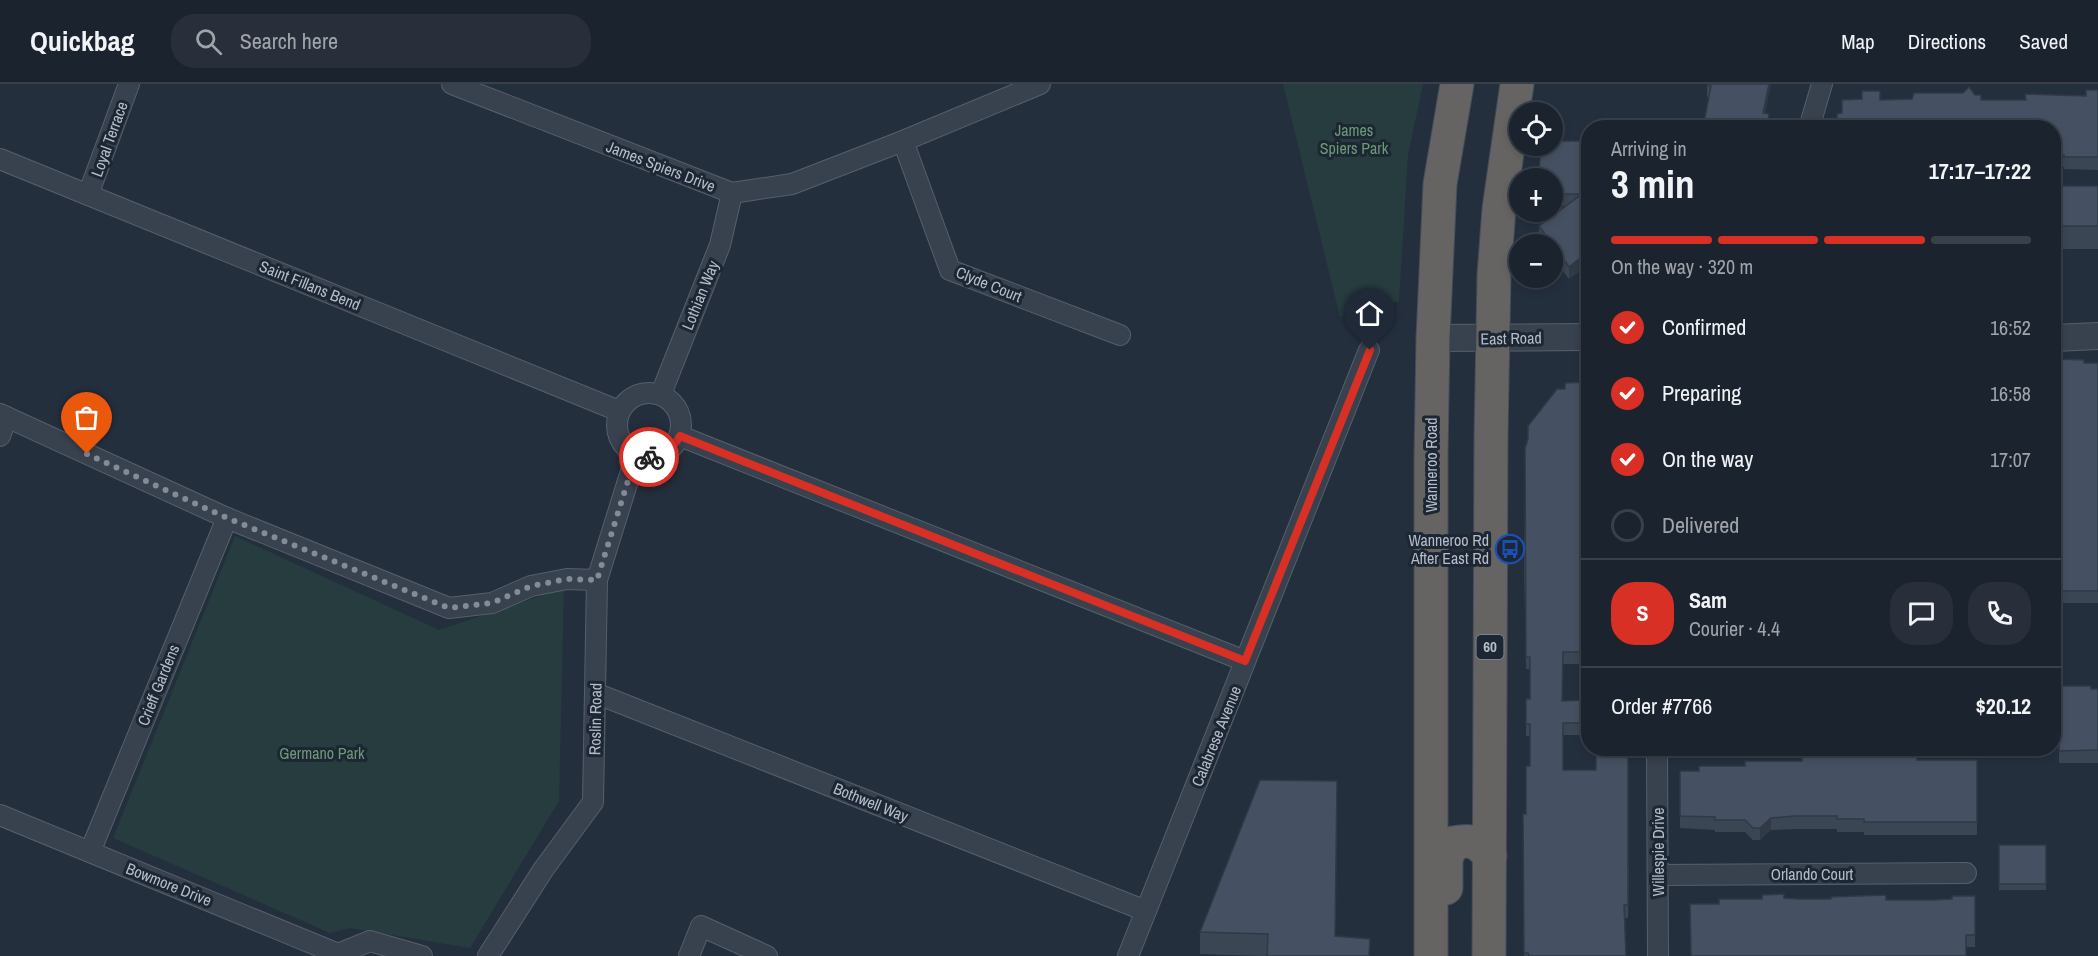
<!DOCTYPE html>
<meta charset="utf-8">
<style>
body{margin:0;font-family:"Archivo Narrow",sans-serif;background:#282f3a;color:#f1f3f6;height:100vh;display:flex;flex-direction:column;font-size:22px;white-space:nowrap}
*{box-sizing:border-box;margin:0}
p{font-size:20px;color:#a0a4aa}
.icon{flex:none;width:33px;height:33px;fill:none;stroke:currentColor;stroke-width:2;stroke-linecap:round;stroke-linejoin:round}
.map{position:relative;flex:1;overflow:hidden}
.sheet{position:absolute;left:1581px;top:36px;width:480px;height:636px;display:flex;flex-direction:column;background:#1b232e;border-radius:24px;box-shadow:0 3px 9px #0003,0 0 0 2px #39404a}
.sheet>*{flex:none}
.controls{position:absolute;left:1509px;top:18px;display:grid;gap:12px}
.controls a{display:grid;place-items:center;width:54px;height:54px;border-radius:50%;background:#1b232e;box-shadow:0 3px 9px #0003,0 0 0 2px #39404a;font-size:30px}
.pin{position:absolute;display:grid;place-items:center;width:51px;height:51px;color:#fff;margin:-62px -26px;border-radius:50% 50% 50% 0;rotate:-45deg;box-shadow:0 0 6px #0007}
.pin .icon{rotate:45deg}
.courier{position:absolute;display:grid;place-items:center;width:60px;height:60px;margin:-30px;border:4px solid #d93025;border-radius:50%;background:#fff;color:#222;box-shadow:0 2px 8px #0007}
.head em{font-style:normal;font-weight:800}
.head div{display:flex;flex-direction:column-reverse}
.head{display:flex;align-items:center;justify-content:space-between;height:102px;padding:0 30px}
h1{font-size:39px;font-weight:800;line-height:45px}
.bar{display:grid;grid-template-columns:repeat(4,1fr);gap:9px 6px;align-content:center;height:72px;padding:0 30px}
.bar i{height:8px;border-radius:4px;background:#39404a}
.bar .active{background:#d93025}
.bar p{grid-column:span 4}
.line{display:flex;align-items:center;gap:15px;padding:0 30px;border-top:2px solid #39404a}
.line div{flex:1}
.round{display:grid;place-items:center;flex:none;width:63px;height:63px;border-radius:24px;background:#282f3a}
ol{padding:0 30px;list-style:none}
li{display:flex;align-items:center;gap:18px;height:66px}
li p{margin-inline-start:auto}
li .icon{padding:6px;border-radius:50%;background:#d93025;color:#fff;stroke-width:4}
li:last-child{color:#a0a4aa}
li i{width:33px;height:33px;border:3px solid #39404a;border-radius:50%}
header{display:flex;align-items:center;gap:36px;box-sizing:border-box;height:84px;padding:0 30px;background:#1b232e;border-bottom:2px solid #39404a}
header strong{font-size:28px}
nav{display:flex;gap:33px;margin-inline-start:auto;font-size:21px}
.search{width:420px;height:54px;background:#282f3a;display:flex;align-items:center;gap:15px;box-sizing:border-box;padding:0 21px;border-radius:24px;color:#a0a4aa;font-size:22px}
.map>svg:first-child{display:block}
.green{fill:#263c3f}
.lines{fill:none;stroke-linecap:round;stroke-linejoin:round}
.minor-casing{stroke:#565f6c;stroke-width:22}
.tertiary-casing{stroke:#565f6c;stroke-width:28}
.trunk-casing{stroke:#434c59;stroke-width:35}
.minor{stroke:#38414e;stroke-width:20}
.tertiary{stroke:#38414e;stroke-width:26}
.trunk{stroke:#656462;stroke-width:33}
.wall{fill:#3b4654}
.shaded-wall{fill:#303945}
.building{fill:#455162;stroke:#303945;stroke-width:1.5}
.done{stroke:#828b98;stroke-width:6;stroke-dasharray:0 10.8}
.route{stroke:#d93025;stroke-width:8}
.labels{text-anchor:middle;stroke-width:6;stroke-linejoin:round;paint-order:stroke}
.shield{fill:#1d2633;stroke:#878f9c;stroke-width:1.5}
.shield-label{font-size:15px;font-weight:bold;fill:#b4bcc9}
.park-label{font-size:16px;fill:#6b9a76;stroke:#1d2633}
.street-label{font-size:16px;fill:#b4bcc9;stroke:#1d2633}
.poi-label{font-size:16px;fill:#b4bcc9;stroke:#1d2633;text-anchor:end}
</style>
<header>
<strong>Quickbag</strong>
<div class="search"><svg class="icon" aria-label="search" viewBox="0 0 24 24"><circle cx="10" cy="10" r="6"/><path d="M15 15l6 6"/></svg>Search here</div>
<nav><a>Map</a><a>Directions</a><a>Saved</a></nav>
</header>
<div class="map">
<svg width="2098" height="872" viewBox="0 0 2098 872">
<rect width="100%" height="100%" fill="#242f3e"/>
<g class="green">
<polygon points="1283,0 1423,0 1408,71 1399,217 1340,233"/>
<polygon points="235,452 439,546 564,504 559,717 470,864 350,844 330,849 113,754"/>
</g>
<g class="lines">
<g class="minor-casing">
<g id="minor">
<polyline points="452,0 732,109 792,100 903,57 1040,0"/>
<polyline points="1809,44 1822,0"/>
<polyline points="903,57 950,186 1120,251"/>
<polyline points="0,75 619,327"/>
<polyline points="88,111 129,0"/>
<circle cx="649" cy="341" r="32"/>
<polyline points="661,310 720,161 732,109"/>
<polyline points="0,330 227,434 449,524 492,519 531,502 567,495 597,496"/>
<polyline points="0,352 7,333"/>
<polyline points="680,352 1245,577"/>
<polyline points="595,609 1146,827"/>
<polyline points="1657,664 1658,872"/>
<polyline points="0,731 338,870"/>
<polyline points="90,768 227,434"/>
<polyline points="1658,791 1966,789"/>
<polyline points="338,870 370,857 422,872"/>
<polyline points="488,872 543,786 593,718 597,496 636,371"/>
<polyline points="689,872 701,842 767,872"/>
<polyline points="1128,872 1369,266"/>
</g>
</g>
<g class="tertiary-casing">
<g id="tertiary">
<polyline points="1433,254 1588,253"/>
<polyline points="2054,254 2098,252"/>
</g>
</g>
<g class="trunk-casing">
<g id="trunk">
<path d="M 1446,804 L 1446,774 L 1453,759 C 1473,755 1476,757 1490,772"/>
<polyline points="1431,872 1431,372 1433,254 1440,100 1457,0"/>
<polyline points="1489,872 1491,353 1494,191 1499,125 1517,0"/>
</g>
</g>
<use href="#minor" class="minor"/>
<use href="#tertiary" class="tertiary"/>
<use href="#trunk" class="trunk"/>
</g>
<g class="wall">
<polygon points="1707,0 1771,0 1709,14 1707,13"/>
<polygon points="2098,6 2098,86 2064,85 2064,83 2056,83 2056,79 2054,79 2054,44 1842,29 1880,16 1912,15 1975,11 1981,16 2025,16 2086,12"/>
<polygon points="1588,57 1588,181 1569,195 1552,173 1552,160 1544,160 1539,154 1539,142 1565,122 1552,122 1552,94 1539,94 1539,87"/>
<rect x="2054" y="102" width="44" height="63"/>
<polygon points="2084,279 2098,279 2098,519 2054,519 2054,367"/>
<polygon points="1588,298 1588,580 1563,580 1563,617 1588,616 1588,651 1563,651 1563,686 1629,785 1628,834 1625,834 1626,872 1524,872 1523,730 1526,730 1530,682 1530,652 1526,652 1526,615 1530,615 1530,585 1526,585 1524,482 1526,362 1565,305"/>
<polygon points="2059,602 2098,605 2098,679 2059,679"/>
<polygon points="1917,676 1977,676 1977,751 1864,751 1864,748 1837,748 1837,745 1795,745 1771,746 1760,756 1753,756 1745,748 1715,748 1715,746 1680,744 1680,687 1699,687 1745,682"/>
<rect x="1999" y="761" width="47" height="45"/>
<polygon points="1975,812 1975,863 1966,863 1719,820 1784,814 1798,815 1932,816 1952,815"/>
<polygon points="1200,848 1335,852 1370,872 1263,872 1200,870"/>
</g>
<g class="shaded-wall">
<polygon points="1769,0 1771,0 1763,41 1763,29"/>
<polygon points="1588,168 1588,181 1569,195 1569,183"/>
<polygon points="1771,734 1771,746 1760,756 1760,744"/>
</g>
<g class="building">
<polygon points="1707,0 1769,0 1763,29 1769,30 1767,44 1703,44 1711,2 1707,1"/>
<polygon points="1969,3 1975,11 1981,11 1981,16 2026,16 2025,10 2086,12 2086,6 2098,6 2098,73 2064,73 2064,71 2056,71 2056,67 2054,67 2054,44 1837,44 1837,30 1842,29 1842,16 1862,15 1862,7 1880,7 1880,16 1912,15 1914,9 1963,9"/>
<polygon points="1552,57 1588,57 1588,168 1569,183 1539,142 1582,110 1552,110 1552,94 1548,94 1548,87 1539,87 1541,62 1552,62"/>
<rect x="2054" y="102" width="44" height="40"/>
<polygon points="2054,275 2084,276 2084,279 2098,279 2098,507 2054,507"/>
<polygon points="1588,298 1588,568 1563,568 1562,617 1588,616 1588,639 1563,639 1563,686 1596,686 1596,664 1628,664 1628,821 1624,821 1626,872 1529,872 1528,869 1524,869 1523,730 1526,730 1526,682 1530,682 1530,640 1526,640 1526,615 1530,615 1530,573 1526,573 1525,362 1526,362 1528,354 1528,342 1557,305 1565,305 1565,299"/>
<polygon points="2059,602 2091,602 2091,605 2098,605 2098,666 2059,667"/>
<polygon points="1861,669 1917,669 1917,676 1977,676 1977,738 1864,738 1864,735 1837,735 1837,732 1795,732 1771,734 1760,744 1753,744 1745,736 1715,736 1715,733 1680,732 1680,687 1699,687 1699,682 1745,682 1745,677 1802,677 1802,673 1861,673"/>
<polygon points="1260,696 1337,697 1335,852 1370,855 1369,872 1267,872 1268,850 1200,848"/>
<rect x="1999" y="761" width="47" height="39"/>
<polygon points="1784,810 1784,814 1798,815 1831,815 1831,813 1886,811 1886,816 1932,816 1952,815 1952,812 1975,812 1975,851 1966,851 1966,872 1691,872 1690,820 1719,820 1719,815 1762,815 1762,811"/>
</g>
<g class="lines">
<polyline class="done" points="87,370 227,434 449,524 492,519 531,502 567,495 597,496 636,371 649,373"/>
<path class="route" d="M 649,373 C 664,373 673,364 680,352 L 1245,577 L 1370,266"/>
</g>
<defs>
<g id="bus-ring" transform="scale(1.5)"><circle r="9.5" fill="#1d2633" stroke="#1a4fb4" stroke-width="1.5"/><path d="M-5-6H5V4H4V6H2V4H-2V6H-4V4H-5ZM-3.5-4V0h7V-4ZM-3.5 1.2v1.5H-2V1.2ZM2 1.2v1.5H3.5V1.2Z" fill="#1a4fb4"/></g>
</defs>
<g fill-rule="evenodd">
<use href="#bus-ring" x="1510" y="465"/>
</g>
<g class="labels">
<rect class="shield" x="1476.5" y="551" width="27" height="24" rx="4.5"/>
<g class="shield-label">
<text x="1490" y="568">60</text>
</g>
<g class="park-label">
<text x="1354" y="52">James<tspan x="1354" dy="18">Spiers Park</tspan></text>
<text x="322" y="675">Germano Park</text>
</g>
<g class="street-label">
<text transform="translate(109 55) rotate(-70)" y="6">Loyal Terrace</text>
<text transform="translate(661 82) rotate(21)" y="6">James Spiers Drive</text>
<text transform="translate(989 200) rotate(22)" y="6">Clyde Court</text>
<text transform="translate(310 201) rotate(22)" y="6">Saint Fillans Bend</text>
<text transform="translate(700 211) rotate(-68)" y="6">Lothian Way</text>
<text transform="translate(1511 254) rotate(-1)" y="6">East Road</text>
<text transform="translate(1431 381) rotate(-90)" y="6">Wanneroo Road</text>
<text transform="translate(158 601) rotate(-68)" y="6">Crieff Gardens</text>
<text transform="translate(595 635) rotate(-89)" y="6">Roslin Road</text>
<text transform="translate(1216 652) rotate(-68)" y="6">Calabrese Avenue</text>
<text transform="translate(871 718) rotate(22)" y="6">Bothwell Way</text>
<text transform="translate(1658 768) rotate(-90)" y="6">Willespie Drive</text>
<text x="1812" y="796">Orlando Court</text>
<text transform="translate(169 800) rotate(22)" y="6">Bowmore Drive</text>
</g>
<g class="poi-label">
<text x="1489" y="462">Wanneroo Rd<tspan x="1489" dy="18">After East Rd</tspan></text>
</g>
</g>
</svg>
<div class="controls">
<a><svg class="icon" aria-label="locate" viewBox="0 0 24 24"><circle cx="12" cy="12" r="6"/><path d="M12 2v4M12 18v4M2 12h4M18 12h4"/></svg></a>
<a>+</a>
<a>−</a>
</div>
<div class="pin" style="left:87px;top:370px;background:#ea580c"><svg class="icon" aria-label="bag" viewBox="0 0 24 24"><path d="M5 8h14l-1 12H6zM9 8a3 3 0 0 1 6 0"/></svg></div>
<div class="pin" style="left:1370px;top:266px;background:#1f2937"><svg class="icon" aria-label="home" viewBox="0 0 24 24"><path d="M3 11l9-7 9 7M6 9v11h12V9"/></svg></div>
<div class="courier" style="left:649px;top:373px"><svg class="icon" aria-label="bike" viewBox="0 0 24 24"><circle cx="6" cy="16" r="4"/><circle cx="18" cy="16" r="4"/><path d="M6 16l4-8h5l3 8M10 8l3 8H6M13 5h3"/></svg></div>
<section class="sheet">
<div class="head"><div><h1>3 min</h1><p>Arriving in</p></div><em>17:17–17:22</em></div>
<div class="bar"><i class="active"></i><i class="active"></i><i class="active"></i><i></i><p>On the way · 320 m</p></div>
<ol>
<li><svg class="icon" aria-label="check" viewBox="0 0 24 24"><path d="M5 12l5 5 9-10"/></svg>Confirmed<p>16:52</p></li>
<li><svg class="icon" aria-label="check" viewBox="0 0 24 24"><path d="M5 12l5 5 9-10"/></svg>Preparing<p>16:58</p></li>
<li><svg class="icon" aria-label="check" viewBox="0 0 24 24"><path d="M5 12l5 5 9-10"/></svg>On the way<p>17:07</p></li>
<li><i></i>Delivered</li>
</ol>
<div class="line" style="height:108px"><b class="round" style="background:#d93025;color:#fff">S</b><div><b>Sam</b><p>Courier · 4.4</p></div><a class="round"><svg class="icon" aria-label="chat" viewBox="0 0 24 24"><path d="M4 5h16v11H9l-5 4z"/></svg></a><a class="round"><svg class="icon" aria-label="phone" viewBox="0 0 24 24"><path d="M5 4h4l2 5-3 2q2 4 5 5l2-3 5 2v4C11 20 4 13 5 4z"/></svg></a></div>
<div class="line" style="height:78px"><div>Order #7766</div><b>$20.12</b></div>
</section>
</div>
